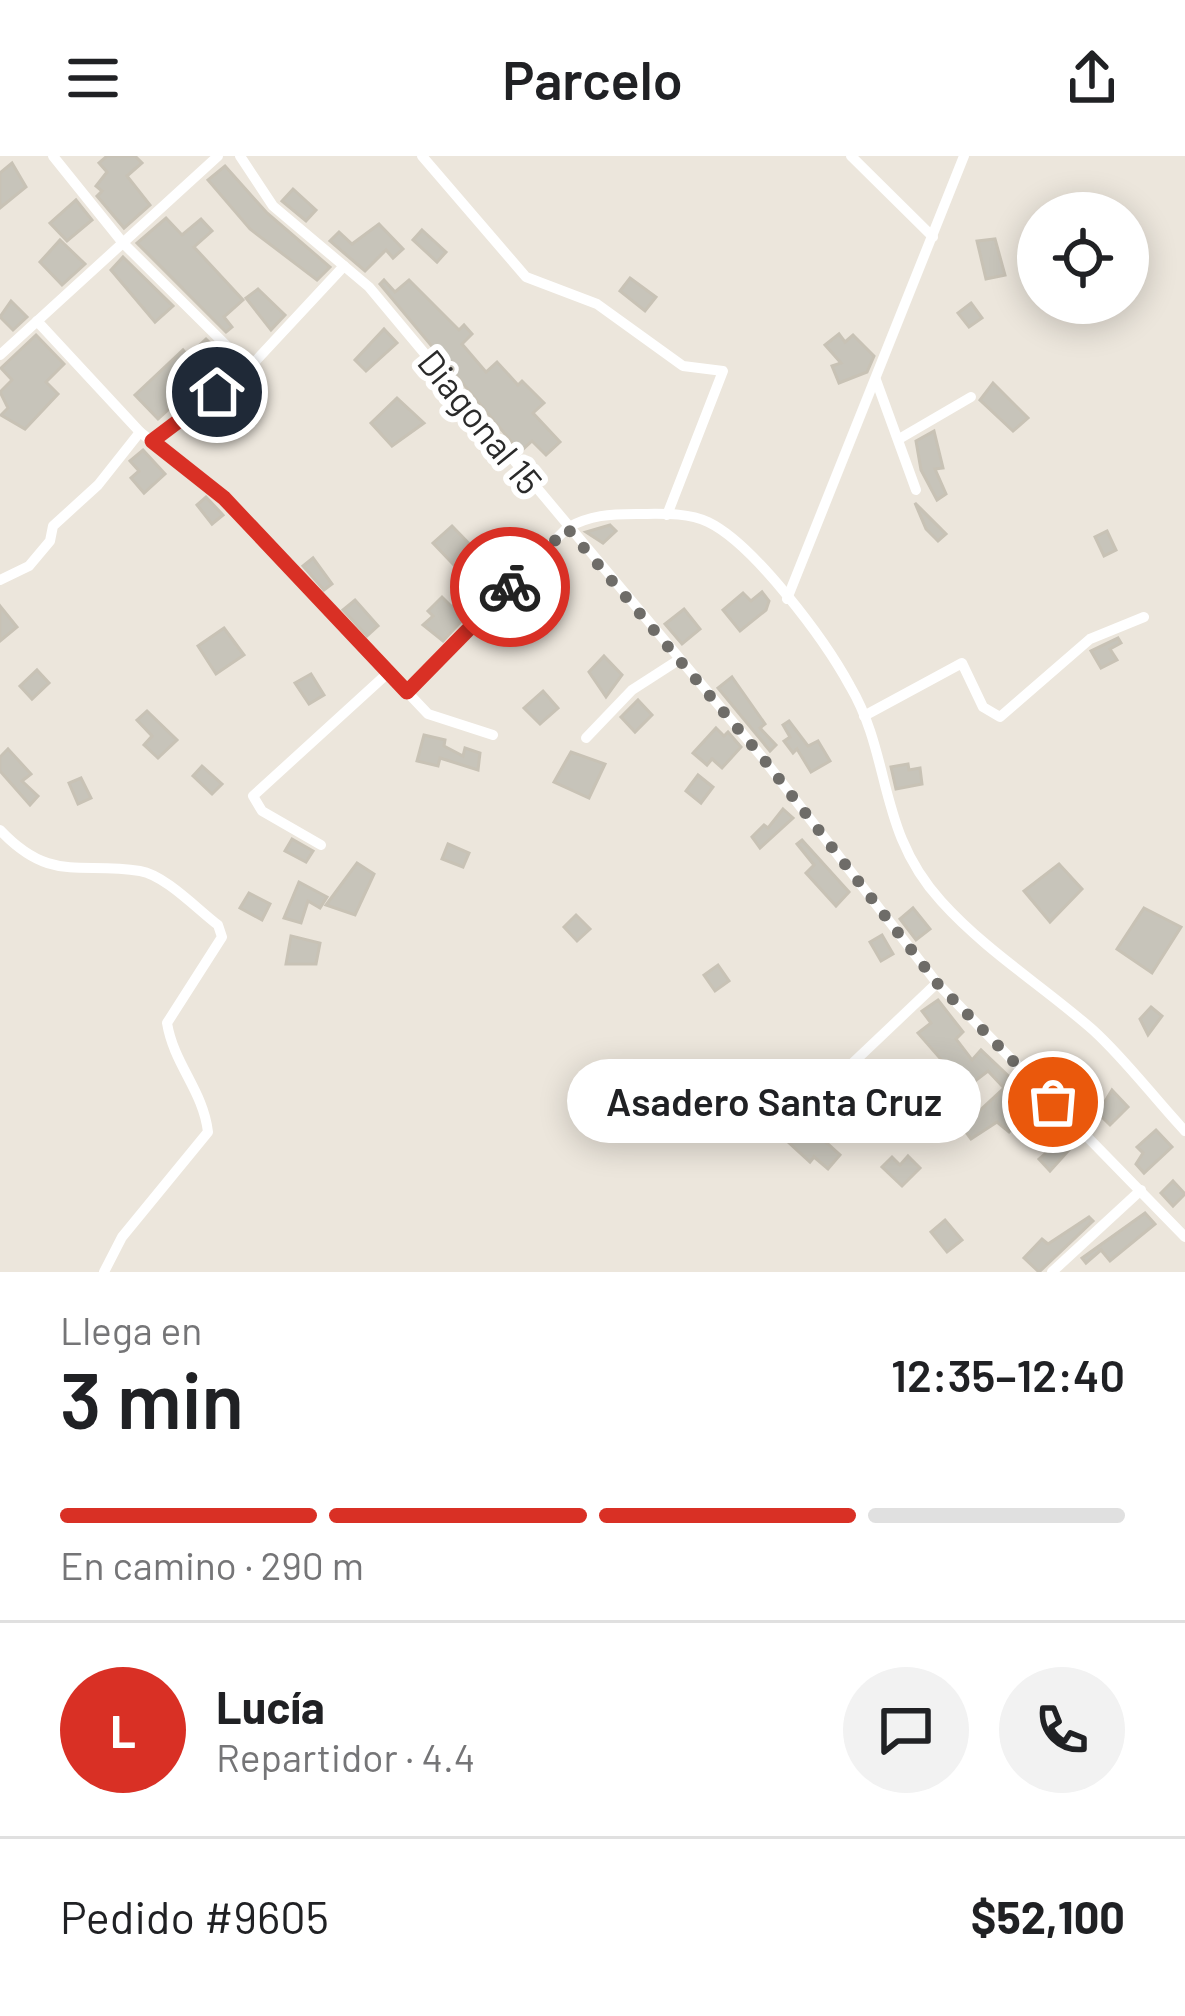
<!DOCTYPE html>
<html lang="es">
<meta charset="utf-8">
<style>
body{margin:0;font-family:Barlow,sans-serif;background:#f2f2f2;color:#202124;height:100vh;display:flex;flex-direction:column;font-size:45px;white-space:nowrap}
*{box-sizing:border-box;margin:0}
p{font-size:39px;color:#757577}
.icon{flex:none;width:66px;height:66px;fill:none;stroke:currentColor;stroke-width:2;stroke-linecap:round;stroke-linejoin:round}
.map{position:relative;height:1116px;overflow:hidden}
.drawer{display:flex;flex-direction:column;background:#fff;flex:1}
.drawer>*{flex:none}
.tools{position:absolute;left:1017px;top:36px;display:grid;gap:24px}
.tools a{display:grid;place-items:center;width:132px;height:132px;border-radius:50%;background:#fff;box-shadow:0 6px 30px #0003;font-size:60px}
.pin{position:absolute;display:grid;place-items:center;width:102px;height:102px;color:#fff;margin:-51px;border:6px solid #fff;border-radius:50%;box-shadow:0 3px 12px #0007}
.courier{position:absolute;display:grid;place-items:center;width:120px;height:120px;margin:-60px;border:9px solid #d93025;border-radius:50%;background:#fff;color:#222;box-shadow:0 3px 15px #0007}
.bubble{position:absolute;height:84px;border-radius:42px;background:#fff;box-shadow:0 6px 30px #0003;font-size:39px;font-weight:600;line-height:84px;text-align:center}
.headline em{font-style:normal;font-weight:600}
.headline div{display:flex;flex-direction:column-reverse}
.headline{display:flex;align-items:center;justify-content:space-between;height:204px;padding:0 60px}
h1{font-size:78px;font-weight:600;line-height:90px}
.bar{display:grid;grid-template-columns:repeat(4,1fr);gap:18px 12px;align-content:center;height:144px;padding:0 60px}
.bar i{height:15px;border-radius:9px;background:#e0e0e0}
.bar .current{background:#d93025}
.bar p{grid-column:span 4}
.line{display:flex;align-items:center;gap:30px;padding:0 60px;border-top:3px solid #e0e0e0}
.line div{flex:1}
.round{display:grid;place-items:center;flex:none;width:126px;height:126px;border-radius:63px;background:#f2f2f2}
header{display:flex;justify-content:space-between;align-items:center;height:156px;padding:0 60px;background:#fff;font-size:54px;font-weight:600}
.map>svg:first-child{display:block}
.building{fill:#c7c4ba;stroke:#c8c2b5;stroke-width:3}
.lines{fill:none;stroke-linecap:round;stroke-linejoin:round}
.street{stroke:#fff;stroke-width:10}
.done{stroke:#6e6c68;stroke-width:12;stroke-dasharray:0 21.6}
.route{stroke:#d93025;stroke-width:15}
.labels{text-anchor:middle;stroke-width:12;stroke-linejoin:round;paint-order:stroke}
.street-label{font-size:36px;fill:#2a2a2a;stroke:#fff}
</style>
<header><svg class="icon" aria-label="menu" viewBox="0 0 24 24"><path d="M4 6h16M4 12h16M4 18h16"/></svg>Parcelo<svg class="icon" aria-label="share" viewBox="0 0 24 24"><path d="M12 15V3M7 8l5-5 5 5M5 13v7h14v-7"/></svg></header>
<div class="map">
<svg width="1185" height="1116" viewBox="0 0 1185 1116">
<rect width="100%" height="100%" fill="#ece6dc"/>
<g class="building">
<polygon points="107,0 135,0 142,7 127,20 150,49 124,72 97,40 102,35 96,30 107,16 99,7"/>
<polygon points="12,7 26,31 0,52 0,17"/>
<polygon points="225,10 267,57 330,111 317,124 250,73 208,24"/>
<polygon points="293,33 316,54 306,65 282,45"/>
<polygon points="76,44 92,64 67,85 50,67"/>
<polygon points="166,62 182,79 201,63 212,75 194,91 243,144 224,161 232,171 226,176 137,87"/>
<polygon points="379,68 403,93 393,102 386,94 365,115 330,85 339,76 352,88"/>
<polygon points="422,74 446,96 437,106 413,84"/>
<polygon points="995,83 1005,119 986,123 977,85"/>
<polygon points="60,84 85,108 62,129 40,106"/>
<polygon points="123,101 173,150 155,166 111,114"/>
<polygon points="630,122 656,141 645,155 620,135"/>
<polygon points="384,124 395,136 409,124 459,174 464,169 472,178 462,188 486,216 497,206 518,229 522,225 544,247 533,257 560,286 546,299 532,285 520,296 380,128"/>
<polygon points="258,133 285,159 271,174 246,142"/>
<polygon points="11,145 27,161 13,174 0,161"/>
<polygon points="971,147 982,162 969,171 958,157"/>
<polygon points="384,173 397,187 366,215 355,204"/>
<polygon points="839,178 845,186 853,179 874,200 867,216 839,227 832,210 841,207 825,189"/>
<polygon points="36,179 64,208 46,226 58,238 25,273 1,259 8,252 0,236 12,224 1,212"/>
<polygon points="206,183 214,191 206,198 222,214 213,223 208,218 158,263 135,239 183,194 188,200"/>
<polygon points="993,227 1028,262 1013,275 980,244"/>
<polygon points="397,242 424,267 392,290 371,267"/>
<polygon points="934,275 943,312 935,313 946,338 937,344 921,314 916,285"/>
<polygon points="143,294 165,318 144,337 131,322 139,315 130,305"/>
<polygon points="206,341 223,359 212,368 197,349"/>
<polygon points="915,347 946,378 938,385 926,373"/>
<polygon points="610,369 616,375 603,387 586,376"/>
<polygon points="452,370 486,405 505,388 520,403 479,440 482,443 443,485 423,469 433,460 428,455 442,441 452,451 473,429 433,387"/>
<polygon points="1107,375 1116,394 1104,400 1095,381"/>
<polygon points="313,402 332,428 324,434 303,410"/>
<polygon points="762,436 769,445 766,454 740,475 723,454 743,437 751,445"/>
<polygon points="355,444 378,470 367,480 343,454"/>
<polygon points="0,450 17,471 0,485"/>
<polygon points="684,453 700,473 682,488 665,468"/>
<polygon points="224,472 244,499 216,518 198,490"/>
<polygon points="1118,482 1121,487 1110,493 1117,504 1101,512 1091,495"/>
<polygon points="604,500 622,519 606,541 589,516"/>
<polygon points="37,514 49,527 32,543 20,530"/>
<polygon points="311,518 324,539 309,548 295,527"/>
<polygon points="732,521 765,568 760,572 776,589 770,595 718,532"/>
<polygon points="543,535 558,552 540,568 524,552"/>
<polygon points="638,544 652,559 635,576 621,561"/>
<polygon points="147,555 177,584 158,602 144,589 152,580 137,564"/>
<polygon points="789,565 808,590 818,585 830,605 811,616 797,593 793,597 784,585 790,581 783,569"/>
<polygon points="716,572 724,580 728,576 741,591 722,612 712,603 707,609 693,597"/>
<polygon points="424,579 445,584 444,590 463,600 465,592 480,597 478,614 440,602 438,610 417,605"/>
<polygon points="8,593 31,618 22,625 38,640 30,649 0,615 0,601"/>
<polygon points="571,596 605,608 589,642 554,626"/>
<polygon points="908,608 909,614 920,612 922,628 896,633 891,611"/>
<polygon points="202,610 222,628 212,638 193,620"/>
<polygon points="698,619 713,631 701,647 686,635"/>
<polygon points="81,622 91,642 78,648 69,627"/>
<polygon points="783,653 793,662 760,692 752,681 764,669 768,672"/>
<polygon points="292,683 313,695 306,706 285,695"/>
<polygon points="802,684 849,736 836,750 806,717 814,709 797,688"/>
<polygon points="448,688 469,697 463,711 442,703"/>
<polygon points="357,707 374,718 355,759 326,749"/>
<polygon points="1059,708 1082,733 1050,766 1024,735"/>
<polygon points="299,726 327,741 320,752 308,745 301,767 284,762"/>
<polygon points="249,737 270,748 262,764 240,752"/>
<polygon points="913,752 930,773 916,784 900,763"/>
<polygon points="1144,752 1181,771 1152,817 1117,793"/>
<polygon points="576,759 590,773 577,785 564,771"/>
<polygon points="882,779 893,798 881,805 870,786"/>
<polygon points="291,780 320,787 316,808 286,808"/>
<polygon points="718,809 729,825 715,835 704,819"/>
<polygon points="938,844 963,876 956,883 972,904 981,894 1077,985 1050,1015 1039,1003 1056,988 1024,958 1009,976 997,966 971,983 962,971 1004,932 988,915 966,932 918,877 931,867 922,855"/>
<polygon points="1151,851 1162,860 1148,879 1140,863"/>
<polygon points="850,928 870,946 854,963 834,946"/>
<polygon points="1112,934 1128,951 1110,969 1098,957"/>
<polygon points="805,967 840,999 828,1013 814,1001 810,1006 788,986"/>
<polygon points="1156,974 1172,991 1144,1017 1136,1008 1143,997 1137,991"/>
<polygon points="908,1000 920,1012 902,1030 882,1011 892,1001 900,1009"/>
<polygon points="1173,1025 1185,1038 1173,1050 1161,1037"/>
<polygon points="1145,1057 1155,1068 1110,1105 1101,1094 1086,1107 1082,1102"/>
<polygon points="1089,1061 1093,1065 1039,1116 1024,1102 1042,1083 1048,1088"/>
<polygon points="945,1064 962,1084 947,1096 931,1076"/>
</g>
<g class="lines">
<g class="street">
<polyline points="53,0 123,87 249,212"/>
<polyline points="240,0 273,50 369,131 762,601 937,827 1185,1081"/>
<polyline points="422,0 526,121 597,148 683,210 723,215 667,359"/>
<polyline points="851,0 933,81"/>
<polyline points="37,165 140,276 223,342 428,558 493,579"/>
<polyline points="0,199 218,0"/>
<polyline points="876,224 916,334"/>
<polyline points="899,283 971,241"/>
<polyline points="152,285 249,212 344,110"/>
<polyline points="0,424 29,410 50,385 53,370 98,329 140,276"/>
<polyline points="787,443 964,0"/>
<path d="M 407,535 L 567,372 C 590,359 610,358 637,358 C 660,358 687,356 708,366 C 754,388 825,484 850,530 C 892,601 877,675 941,745 C 986,795 1043,830 1093,874 C 1126,904 1154,942 1185,975"/>
<polyline points="864,560 962,507 983,551 1000,561 1090,483 1144,461"/>
<polyline points="586,582 632,534 677,505"/>
<path d="M 0,674 C 51,728 80,705 140,715 C 165,719 198,754 218,769 L 222,781 L 167,867 C 174,909 203,934 208,976 L 122,1081 L 104,1116"/>
<polyline points="321,689 262,655 253,640 389,516"/>
<polyline points="780,976 937,827"/>
<polyline points="1052,1116 1141,1034"/>
</g>
</g>
<g class="lines">
<polyline class="done" points="510,431 567,372 762,601 937,827 1053,946"/>
<polyline class="route" points="217,236 152,285 224,342 407,536 510,431"/>
</g>
<g class="labels">
<g class="street-label">
<text transform="translate(480 266) rotate(51)" y="13">Diagonal 15</text>
</g>
</g>
</svg>
<div class="tools">
<a><svg class="icon" aria-label="locate" viewBox="0 0 24 24"><circle cx="12" cy="12" r="6"/><path d="M12 2v4M12 18v4M2 12h4M18 12h4"/></svg></a>
</div>
<div class="pin" style="left:1053px;top:946px;background:#ea580c"><svg class="icon" aria-label="bag" viewBox="0 0 24 24"><path d="M5 8h14l-1 12H6zM9 8a3 3 0 0 1 6 0"/></svg></div>
<div class="pin" style="left:217px;top:236px;background:#1f2937"><svg class="icon" aria-label="home" viewBox="0 0 24 24"><path d="M3 11l9-7 9 7M6 9v11h12V9"/></svg></div>
<div class="courier" style="left:510px;top:431px"><svg class="icon" aria-label="bike" viewBox="0 0 24 24"><circle cx="6" cy="16" r="4"/><circle cx="18" cy="16" r="4"/><path d="M6 16l4-8h5l3 8M10 8l3 8H6M13 5h3"/></svg></div>
<div class="bubble" style="left:567px;top:903px;width:414px">Asadero Santa Cruz</div>
</div>
<section class="drawer">
<div class="headline"><div><h1>3 min</h1><p>Llega en</p></div><em>12:35–12:40</em></div>
<div class="bar"><i class="current"></i><i class="current"></i><i class="current"></i><i></i><p>En camino · 290 m</p></div>
<div class="line" style="height:216px"><b class="round" style="background:#d93025;color:#fff">L</b><div><b>Lucía</b><p>Repartidor · 4.4</p></div><a class="round"><svg class="icon" aria-label="chat" viewBox="0 0 24 24"><path d="M4 5h16v11H9l-5 4z"/></svg></a><a class="round"><svg class="icon" aria-label="phone" viewBox="0 0 24 24"><path d="M5 4h4l2 5-3 2q2 4 5 5l2-3 5 2v4C11 20 4 13 5 4z"/></svg></a></div>
<div class="line" style="height:156px"><div>Pedido #9605</div><b>$52,100</b></div>
</section>
